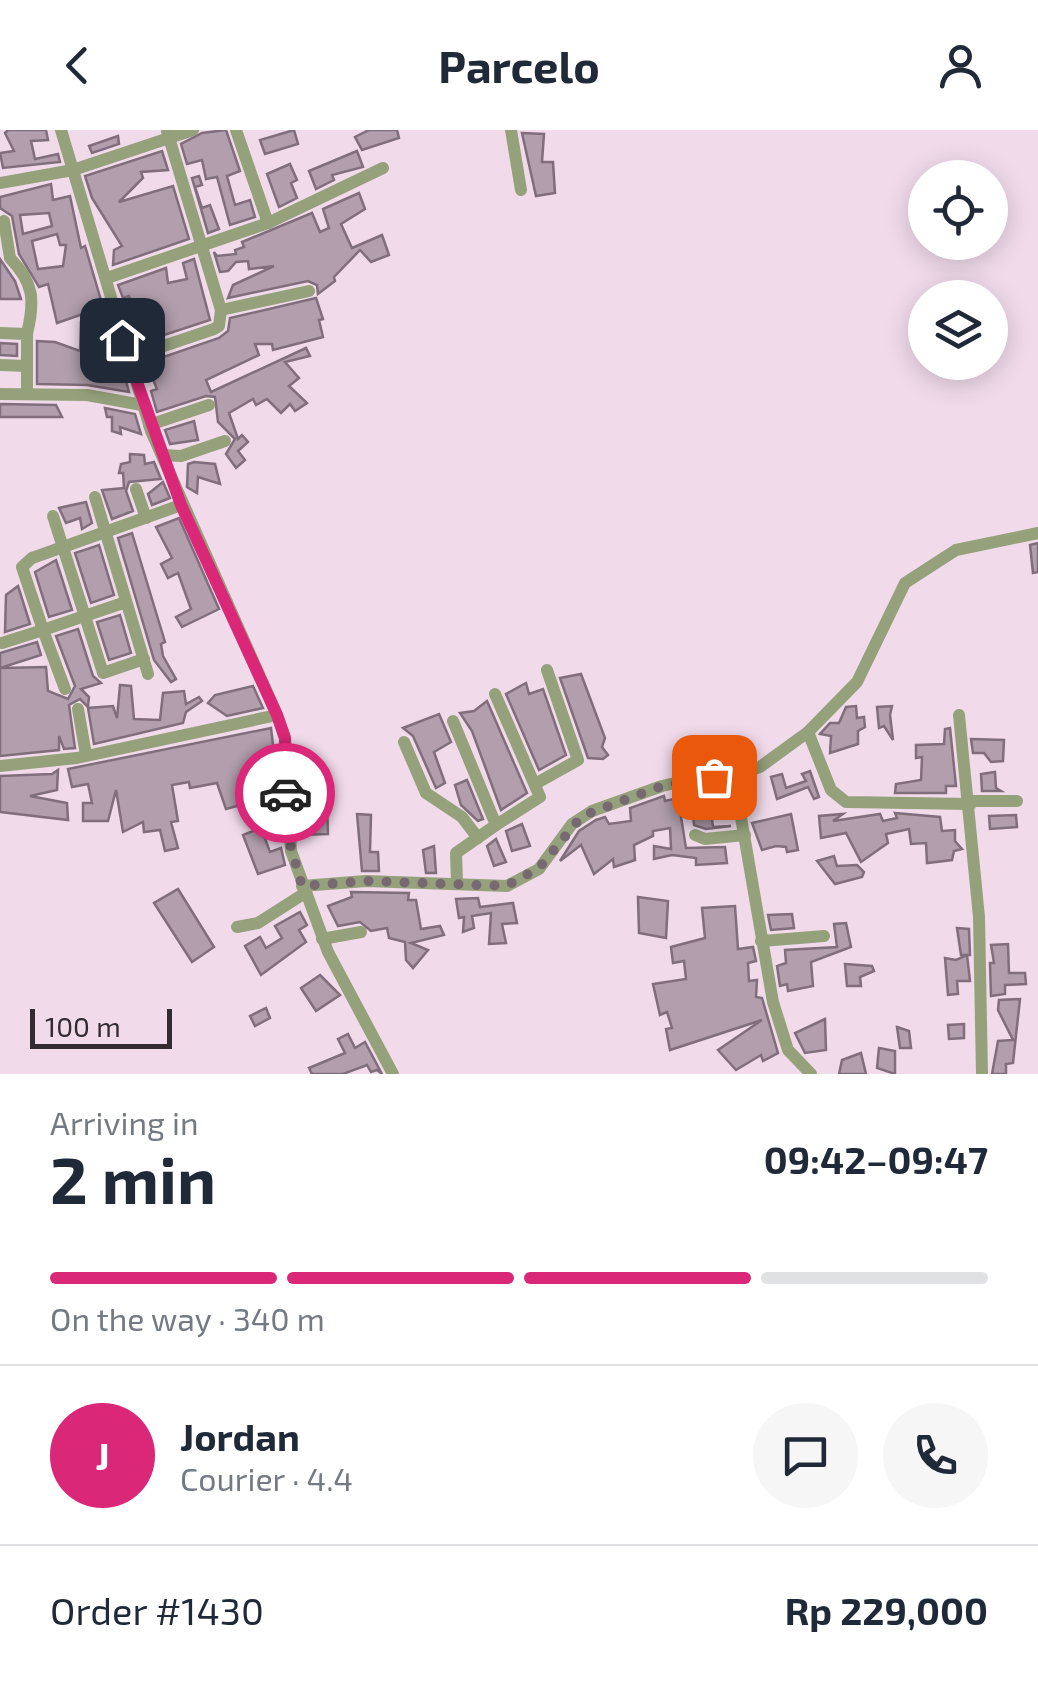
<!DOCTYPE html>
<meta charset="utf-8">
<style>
body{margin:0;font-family:"Exo 2",sans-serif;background:#f6f6f7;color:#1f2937;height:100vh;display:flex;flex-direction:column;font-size:38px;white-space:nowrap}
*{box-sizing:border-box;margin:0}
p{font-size:32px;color:#747a83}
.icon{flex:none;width:55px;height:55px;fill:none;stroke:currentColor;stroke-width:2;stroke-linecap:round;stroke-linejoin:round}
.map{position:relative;height:944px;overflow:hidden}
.side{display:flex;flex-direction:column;background:#fff;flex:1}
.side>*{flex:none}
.buttons{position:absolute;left:908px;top:30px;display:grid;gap:20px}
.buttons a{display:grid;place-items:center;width:100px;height:100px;border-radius:50%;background:#fff;box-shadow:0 5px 25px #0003;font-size:50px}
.scale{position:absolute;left:30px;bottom:25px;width:142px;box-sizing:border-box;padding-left:10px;border:5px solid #332b31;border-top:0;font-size:28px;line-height:35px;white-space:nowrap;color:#332b31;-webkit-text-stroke:8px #f1dbeb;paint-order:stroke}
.pin{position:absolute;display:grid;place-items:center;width:85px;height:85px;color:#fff;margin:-42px;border-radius:20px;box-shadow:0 5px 15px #0006}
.courier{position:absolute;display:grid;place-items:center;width:100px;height:100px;margin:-50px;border:8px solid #db2777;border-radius:50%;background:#fff;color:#222;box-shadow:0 2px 12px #0007}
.summary em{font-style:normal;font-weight:700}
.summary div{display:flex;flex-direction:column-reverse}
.summary{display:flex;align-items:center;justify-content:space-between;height:170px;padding:0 50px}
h1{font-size:65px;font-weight:700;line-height:75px}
.bar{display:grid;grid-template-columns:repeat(4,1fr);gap:15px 10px;align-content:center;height:120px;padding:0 50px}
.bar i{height:12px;border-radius:8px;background:#e0e1e3}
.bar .active{background:#db2777}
.bar p{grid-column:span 4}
.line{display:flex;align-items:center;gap:25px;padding:0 50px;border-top:2px solid #e0e1e3}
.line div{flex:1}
.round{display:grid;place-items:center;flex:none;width:105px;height:105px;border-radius:52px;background:#f6f6f7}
header{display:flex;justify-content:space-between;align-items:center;height:130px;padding:0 50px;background:#fff;font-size:45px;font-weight:700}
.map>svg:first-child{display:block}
.building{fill:#b29ead;stroke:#816e7c;stroke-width:2.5;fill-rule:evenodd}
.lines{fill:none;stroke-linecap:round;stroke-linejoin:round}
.minor{stroke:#95a17b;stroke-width:12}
.done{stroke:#766972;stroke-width:10;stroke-dasharray:0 18}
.route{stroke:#db2777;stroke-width:12}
</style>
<header><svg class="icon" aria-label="back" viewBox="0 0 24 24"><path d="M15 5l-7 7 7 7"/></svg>Parcelo<svg class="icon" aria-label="person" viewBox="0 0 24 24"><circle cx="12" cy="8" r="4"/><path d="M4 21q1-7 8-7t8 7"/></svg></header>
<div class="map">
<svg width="1038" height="944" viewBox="0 0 1038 944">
<rect width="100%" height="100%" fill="#f1dbeb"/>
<g class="building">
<polygon points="8,0 46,0 48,10 31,11 35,29 58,24 60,32 3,38 0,23 14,21 5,3"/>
<polygon points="226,0 240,41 227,46 235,75 250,70 255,87 230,95 217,47 206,49 202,30 187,34 181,14 202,3"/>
<polygon points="294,0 298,14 265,24 260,10"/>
<polygon points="369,0 397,0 399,8 362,20 355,7"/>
<polygon points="522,3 544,4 542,32 553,32 555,63 536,66"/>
<polygon points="118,6 119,14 92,23 89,16"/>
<polygon points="162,21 168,40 141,42 143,48 119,72 173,56 189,109 113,135 114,120 122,116 92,68 85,46"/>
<polygon points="357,21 363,37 332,45 334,50 316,59 309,41"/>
<polygon points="290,34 297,50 291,53 297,68 279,77 267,44"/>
<polygon points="199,46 202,55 195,57 202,78 210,75 219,99 208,103 192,48"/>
<path d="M 51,54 L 53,70 L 70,66 L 81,118 L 85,116 L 103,177 L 57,193 L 48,154 L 39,157 L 19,124 L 12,86 L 0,78 L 0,67 ZM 49,83 L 52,96 L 23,104 L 20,85 ZM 57,104 L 60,115 L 66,115 L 63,136 L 38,139 L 32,111 Z"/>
<polygon points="359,63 365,79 341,94 352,118 382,105 389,125 371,132 360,120 334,147 335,151 318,164 317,155 308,151 228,168 233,155 274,136 249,139 248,131 236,132 228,141 220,142 214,122 217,126 236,124 235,120 244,117 242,112 312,83 320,102 329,98 323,79"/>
<polygon points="0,129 15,151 21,169 0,169"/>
<polygon points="194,129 210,190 158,207 133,207 126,183 134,181 129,166 123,168 118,155 166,138 168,153 187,149 183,133"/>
<polygon points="316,168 323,189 319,190 323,207 273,220 272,214 255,214 259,225 206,250 211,262 306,218 310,226 285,232 299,248 289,256 307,273 295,281 290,274 281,283 267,269 256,275 253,269 229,283 238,309 242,305 248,312 238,321 245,330 236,338 226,324 235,309 218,292 215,267 206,266 157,282 151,261 157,259 146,233 219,208 228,201 230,188"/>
<polygon points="107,187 116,242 123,241 129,262 87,255 37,254 37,211 55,212 80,221 81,192"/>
<polygon points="0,213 17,214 17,226 0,225"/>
<polygon points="0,274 56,275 62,287 0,287"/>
<polygon points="105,278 135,284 141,304 120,297 121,304 112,301 112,287 107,287"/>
<polygon points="194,291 198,310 170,314 165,300"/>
<polygon points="130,324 144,325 145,334 154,332 161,349 129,352 126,361 133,381 112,389 102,360 124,358 123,343 119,343 121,334 130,332"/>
<polygon points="194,332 215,334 220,354 198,347 197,363 187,357 188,334"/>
<polygon points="163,352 170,368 152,375 148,364"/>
<polygon points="86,372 92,393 82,399 80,388 66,393 59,378"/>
<polygon points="179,388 219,479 182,497 176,487 191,479 178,443 168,448 161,434 172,428 156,397"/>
<polygon points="132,403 165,512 161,514 163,526 176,549 171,552 154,530 118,408"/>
<polygon points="1038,413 1038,442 1033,443 1030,415"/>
<polygon points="99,415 114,465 91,473 75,423"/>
<polygon points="56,430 72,480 49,487 35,442"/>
<polygon points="18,456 30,494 5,502 6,465"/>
<polygon points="120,485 131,523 109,530 97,492"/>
<polygon points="78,499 93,546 101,553 81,559 89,567 88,577 80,569 69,575 75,618 64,619 59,606 59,620 0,626 0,523 37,512 41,525 0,538 46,537 48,561 68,569 75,556 56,506"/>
<polygon points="581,544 605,608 602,617 608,625 603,629 588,628 560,548"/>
<polygon points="526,553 529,564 543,559 566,625 539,640 506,564"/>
<polygon points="120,555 131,556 134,589 160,590 163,563 184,561 186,574 199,567 202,571 186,582 183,593 94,614 88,578 113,576 117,588"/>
<polygon points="253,556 263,578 227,586 208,573 215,565"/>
<polygon points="487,571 527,663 501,680 472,601 460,583 474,581"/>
<polygon points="856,576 857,588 864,587 865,597 858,601 858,614 830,623 831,606 820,604 830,593 839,593 846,577"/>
<polygon points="892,576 890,585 893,610 884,596 879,598 877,577"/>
<polygon points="439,584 451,612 434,622 445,653 436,658 413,606 403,598"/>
<polygon points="271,598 277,649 244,656 248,673 226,679 217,653 190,658 189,652 172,655 178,691 171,692 178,718 165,721 160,700 144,702 143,692 123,702 116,660 108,691 83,691 83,673 92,673 88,654 72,657 68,639"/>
<polygon points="950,598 956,656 946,656 946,663 895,663 896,654 921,650 922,627 916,628 916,615 944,614 945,599"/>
<polygon points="971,609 1004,610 1003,631 991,632 984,623 973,623"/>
<polygon points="58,640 57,660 30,666 67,673 68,690 0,682 0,646 52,644"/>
<polygon points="810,641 819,667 814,669 808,657 777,669 771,647 782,644 786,658 806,651 802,644"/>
<polygon points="995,642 996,658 1001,661 982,661 981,644"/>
<polygon points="467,650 483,689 478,691 461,675 455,655"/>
<polygon points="724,657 727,679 711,682 713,697 731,696 706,699 694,695 692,674 707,669 705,659"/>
<polygon points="664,666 665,671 678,668 686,718 725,717 727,733 696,735 696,728 672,725 654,729 654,716 671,719 670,698 653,701 653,706 634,715 635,730 614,737 613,729 594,744 581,715 560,731 579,701 596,690 605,687 609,694 631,691 630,678"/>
<polygon points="327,671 328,704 300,705 298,672"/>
<polygon points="895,683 940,687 942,701 955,700 955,711 962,719 954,721 952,730 927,733 926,713 911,714 909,699 886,704 888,713 861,732 846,703 821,708 819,686 843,684 833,691 880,684 883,691 897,688"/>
<polygon points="357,684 371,685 370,722 378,722 379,741 362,741"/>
<polygon points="791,684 798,720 787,722 786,717 776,716 762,720 752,693"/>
<polygon points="1016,685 1017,697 990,699 989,686"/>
<polygon points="522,694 530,716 512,721 506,701"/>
<polygon points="261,698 270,722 281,718 285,735 258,744 243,705"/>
<polygon points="496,709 506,732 494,736 487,716"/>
<polygon points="434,716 436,743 426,743 423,720"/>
<polygon points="834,726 837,736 857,735 864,742 862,747 835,754 817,731"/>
<polygon points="178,759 214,817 192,832 154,773"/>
<polygon points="351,762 409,763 408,770 416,770 421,799 440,796 444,805 411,813 428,820 413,838 406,830 405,812 389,808 387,798 371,801 360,792 338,796 328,776 352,767"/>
<polygon points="638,767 668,771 666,808 639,803"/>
<polygon points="478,768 480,777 513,773 517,793 502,794 506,813 489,814 491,783 472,786 474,798 463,802 464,787 459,788 456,769"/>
<polygon points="735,776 738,819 753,817 756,831 748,833 749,851 757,850 756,867 762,868 778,923 763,931 761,925 736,940 718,920 762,890 670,920 666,899 672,898 667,882 660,885 653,854 686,849 684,831 673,833 671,817 705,808 702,778"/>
<polygon points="300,782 307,795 299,800 306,812 261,845 245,816 260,807 266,818 282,808 275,796"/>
<polygon points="792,784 794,798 771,800 768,785"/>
<polygon points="846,793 851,817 811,832 813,856 788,861 787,854 780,856 777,836 786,833 785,820 837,817 834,794"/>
<polygon points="957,798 969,799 970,825 961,825"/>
<polygon points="1008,814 1009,843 1025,843 1026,854 1005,855 1005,864 991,866 990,833 994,833 991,815"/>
<polygon points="967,825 970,851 957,851 958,864 948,865 945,828 956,830"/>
<polygon points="845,834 872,836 874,841 860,847 861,856 847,856"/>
<polygon points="320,845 340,865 316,881 301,858"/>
<polygon points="1020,869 1013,933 1006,934 1006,944 992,944 998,911 1013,910 998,880 999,870"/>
<polygon points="266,878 270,888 255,896 250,886"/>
<polygon points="825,889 826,920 805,923 795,903"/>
<polygon points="964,894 964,908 949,909 948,895"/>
<polygon points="897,897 909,901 911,918 900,918"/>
<polygon points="348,904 355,918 365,912 382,944 377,940 371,942 367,935 343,944 312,944 309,938 345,923 338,909"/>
<polygon points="879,918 895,921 895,944 877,938"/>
<polygon points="861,923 866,944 839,944 842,930"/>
</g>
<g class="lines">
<g class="minor">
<polyline points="61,0 151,301 277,585 285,608 291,721 328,822 393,944"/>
<polyline points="236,0 268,93"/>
<polyline points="511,0 521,60"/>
<polyline points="167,1 221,180"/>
<polyline points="0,53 73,40 193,0"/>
<path d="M 4,91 L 10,128 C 34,153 35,170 27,204"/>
<polyline points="107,148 268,93 383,38"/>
<polyline points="0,203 27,204 27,264"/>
<polyline points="131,227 214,199 219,196 221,180 309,161"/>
<polyline points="0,235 26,236"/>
<polyline points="0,264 87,265 142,275"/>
<polyline points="149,295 209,275"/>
<polyline points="162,325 181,326 225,311"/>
<polyline points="136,359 146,388"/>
<polyline points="95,367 148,544"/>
<polyline points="53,386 103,543 144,529"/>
<polyline points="126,472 43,500 22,437 32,428 181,375"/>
<polyline points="2,513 43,500 65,559"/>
<polyline points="495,564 540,667 496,695"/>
<polyline points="78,579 86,625"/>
<polyline points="959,585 979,787 982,944"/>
<polyline points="453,591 496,695 456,723 457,753"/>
<polyline points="808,602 831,660 846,672 971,674"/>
<polyline points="404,612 426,663 462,687 478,708"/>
<polyline points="0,636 77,628 277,585"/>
<polyline points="734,647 773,872 788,920 811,944"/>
<polyline points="535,654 578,630 547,540"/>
<polyline points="970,671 1017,671"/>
<polyline points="695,705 705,709 745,705"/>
<polyline points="302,756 366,751 507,756 539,739 572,694 592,681 662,656 697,648 734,647 760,637 808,602 857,552 905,453 956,420 1038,403"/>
<polyline points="237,797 258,793 305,763"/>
<polyline points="322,809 361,802"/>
<polyline points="761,811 824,806"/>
</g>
</g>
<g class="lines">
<polyline class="done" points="285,663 286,700 302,756 366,751 506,756 539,738 582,686 662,656 714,647"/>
<polyline class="route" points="122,210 181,375 277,585 285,608 285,663"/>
</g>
</svg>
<div class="buttons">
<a><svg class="icon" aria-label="locate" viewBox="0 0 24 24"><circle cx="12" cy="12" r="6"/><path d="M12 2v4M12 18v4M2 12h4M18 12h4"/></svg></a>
<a><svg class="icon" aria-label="layers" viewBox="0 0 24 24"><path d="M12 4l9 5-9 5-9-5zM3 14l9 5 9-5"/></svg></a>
</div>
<div class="scale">100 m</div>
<div class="pin" style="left:714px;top:647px;background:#ea580c"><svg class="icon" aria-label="bag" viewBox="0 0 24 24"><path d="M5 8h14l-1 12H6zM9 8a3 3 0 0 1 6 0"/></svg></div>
<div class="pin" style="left:122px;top:210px;background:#1f2937"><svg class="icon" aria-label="home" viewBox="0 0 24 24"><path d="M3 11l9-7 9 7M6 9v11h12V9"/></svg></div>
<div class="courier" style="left:285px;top:663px"><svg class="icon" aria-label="car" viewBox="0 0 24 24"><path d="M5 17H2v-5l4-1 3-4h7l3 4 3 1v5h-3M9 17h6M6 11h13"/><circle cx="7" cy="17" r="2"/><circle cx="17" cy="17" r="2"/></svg></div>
</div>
<section class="side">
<div class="summary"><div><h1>2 min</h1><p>Arriving in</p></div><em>09:42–09:47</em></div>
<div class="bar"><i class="active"></i><i class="active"></i><i class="active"></i><i></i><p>On the way · 340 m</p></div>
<div class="line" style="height:180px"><b class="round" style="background:#db2777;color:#fff">J</b><div><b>Jordan</b><p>Courier · 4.4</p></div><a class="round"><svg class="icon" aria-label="chat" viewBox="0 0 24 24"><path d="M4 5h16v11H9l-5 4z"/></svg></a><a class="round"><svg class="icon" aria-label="phone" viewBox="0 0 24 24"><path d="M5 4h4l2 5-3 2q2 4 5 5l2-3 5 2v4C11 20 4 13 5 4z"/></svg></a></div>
<div class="line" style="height:130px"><div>Order #1430</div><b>Rp 229,000</b></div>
</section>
